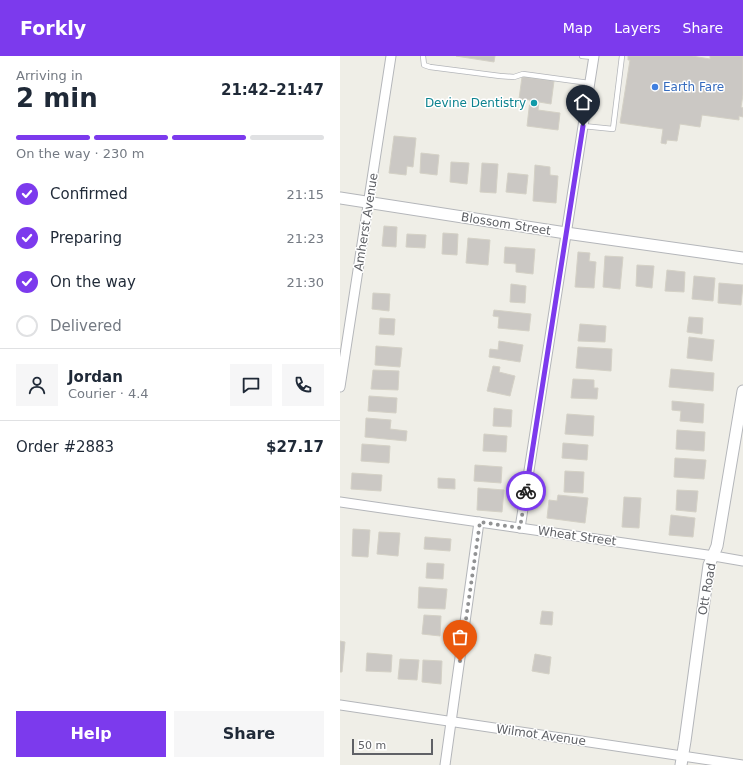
<!DOCTYPE html>
<meta charset="utf-8">
<style>
body{margin:0;font-family:"DejaVu Sans",sans-serif;background:#f6f6f7;color:#1f2937;height:100vh;display:flex;flex-direction:column;font-size:15px;white-space:nowrap}
*{box-sizing:border-box;margin:0}
p{font-size:13px;color:#747a83}
.icon{flex:none;width:22px;height:22px;fill:none;stroke:currentColor;stroke-width:2;stroke-linecap:round;stroke-linejoin:round}
.map{position:relative;flex:1;overflow:hidden}
.details{display:flex;flex-direction:column;background:#fff;width:340px}
.details>*{flex:none}
.scale{position:absolute;left:12px;bottom:10px;width:81px;box-sizing:border-box;padding-left:4px;border:2px solid #5f6166;border-top:0;font-size:11px;line-height:14px;white-space:nowrap;color:#5f6166;-webkit-text-stroke:3px #fff;paint-order:stroke}
.pin{position:absolute;display:grid;place-items:center;width:34px;height:34px;color:#fff;margin:-41px -17px;border-radius:50% 50% 50% 0;rotate:-45deg;box-shadow:0 0 4px #0007}
.pin .icon{rotate:45deg}
.courier{position:absolute;display:grid;place-items:center;width:40px;height:40px;margin:-20px;border:3px solid #7c3aed;border-radius:50%;background:#fff;color:#222;box-shadow:0 1px 5px #0007}
.head em{font-style:normal;font-weight:600}
.head div{display:flex;flex-direction:column-reverse}
.head{display:flex;align-items:center;justify-content:space-between;height:68px;padding:0 16px}
h1{font-size:26px;font-weight:600;line-height:30px}
.bar{display:grid;grid-template-columns:repeat(4,1fr);gap:6px 4px;align-content:center;height:48px;padding:0 16px}
.bar i{height:5px;border-radius:3px;background:#e0e1e3}
.bar .on{background:#7c3aed}
.bar p{grid-column:span 4}
.line{display:flex;align-items:center;gap:10px;padding:0 16px;border-top:1px solid #e0e1e3}
.line div{flex:1}
.round{display:grid;place-items:center;flex:none;width:42px;height:42px;border-radius:0px;background:#f6f6f7}
ol{padding:0 16px;list-style:none}
li{display:flex;align-items:center;gap:12px;height:44px}
li p{margin-inline-start:auto}
li .icon{padding:4px;border-radius:50%;background:#7c3aed;color:#fff;stroke-width:4}
li:last-child{color:#747a83}
li i{width:22px;height:22px;border:2px solid #e0e1e3;border-radius:50%}
.cta{display:flex;gap:8px;margin-top:auto;padding:8px 16px}
.cta a{flex:1;height:46px;border-radius:0px;background:#7c3aed;color:#fff;font-size:16px;font-weight:600;line-height:46px;text-align:center}
.cta a+a{background:#f6f6f7;color:#1f2937}
header{display:flex;align-items:center;gap:24px;box-sizing:border-box;height:56px;padding:0 20px;background:#7c3aed;color:#fff}
header strong{font-size:19px}
nav{display:flex;gap:22px;margin-inline-start:auto;font-size:14px}
main{display:flex;flex:1;min-height:0}
.map>svg:first-child{display:block}
.building{fill:#cbc8c4;stroke:#d4d1c6}
.lines{fill:none;stroke-linecap:round;stroke-linejoin:round}
.service-casing{stroke:#b4b6ba;stroke-width:6}
.minor-casing{stroke:#b4b6ba;stroke-width:11}
.tertiary-casing{stroke:#b4b6ba;stroke-width:13}
.service{stroke:#fff;stroke-width:4.5}
.minor{stroke:#fff;stroke-width:9}
.tertiary{stroke:#fff;stroke-width:11}
.done{stroke:#919293;stroke-width:4;stroke-dasharray:0 7.2}
.route{stroke:#7c3aed;stroke-width:5}
.shop-dot{fill:#3f7fe0;stroke:#fff;stroke-width:1.5}
.culture-dot{fill:#0f9aa8;stroke:#fff;stroke-width:1.5}
.labels{text-anchor:middle;stroke-width:3;stroke-linejoin:round;paint-order:stroke}
.shop-label{font-size:12px;fill:#366cbe;stroke:#fff;text-anchor:start}
.culture-label{font-size:12px;fill:#0d838f;stroke:#fff;text-anchor:end}
.street-label{font-size:12px;fill:#5f6166;stroke:#fff}
</style>
<header>
<strong>Forkly</strong>
<nav><a>Map</a><a>Layers</a><a>Share</a></nav>
</header>
<main>
<section class="details">
<div class="head"><div><h1>2 min</h1><p>Arriving in</p></div><em>21:42–21:47</em></div>
<div class="bar"><i class="on"></i><i class="on"></i><i class="on"></i><i></i><p>On the way · 230 m</p></div>
<ol>
<li><svg class="icon" aria-label="check" viewBox="0 0 24 24"><path d="M5 12l5 5 9-10"/></svg>Confirmed<p>21:15</p></li>
<li><svg class="icon" aria-label="check" viewBox="0 0 24 24"><path d="M5 12l5 5 9-10"/></svg>Preparing<p>21:23</p></li>
<li><svg class="icon" aria-label="check" viewBox="0 0 24 24"><path d="M5 12l5 5 9-10"/></svg>On the way<p>21:30</p></li>
<li><i></i>Delivered</li>
</ol>
<div class="line" style="height:72px"><a class="round"><svg class="icon" aria-label="person" viewBox="0 0 24 24"><circle cx="12" cy="8" r="4"/><path d="M4 21q1-7 8-7t8 7"/></svg></a><div><b>Jordan</b><p>Courier · 4.4</p></div><a class="round"><svg class="icon" aria-label="chat" viewBox="0 0 24 24"><path d="M4 5h16v11H9l-5 4z"/></svg></a><a class="round"><svg class="icon" aria-label="phone" viewBox="0 0 24 24"><path d="M5 4h4l2 5-3 2q2 4 5 5l2-3 5 2v4C11 20 4 13 5 4z"/></svg></a></div>
<div class="line" style="height:52px"><div>Order #2883</div><b>$27.17</b></div>
<div class="cta"><a>Help</a><a>Share</a></div>
</section>
<div class="map">
<svg width="403" height="709" viewBox="0 0 403 709">
<rect width="100%" height="100%" fill="#efeee7"/>
<g class="building">
<polygon points="116,0 155,0 154,6"/>
<polygon points="288,0 352,0 370,3 370,0 403,0 403,39 401,51 403,52 403,61 399,60 399,64 362,59 360,71 340,68 337,85 327,84 326,88 321,87 323,73 280,67 290,4 288,4"/>
<polygon points="182,21 214,25 211,48 199,46 198,54 220,57 218,74 187,70 190,44 179,43"/>
<polygon points="54,80 76,82 73,111 67,110 66,119 49,117"/>
<polygon points="81,97 99,99 97,119 80,117"/>
<polygon points="111,106 129,107 127,128 110,126"/>
<polygon points="142,107 158,108 156,137 140,136"/>
<polygon points="195,109 210,111 210,119 218,120 216,147 193,145"/>
<polygon points="168,117 188,119 186,138 166,136"/>
<polygon points="44,170 57,171 56,191 42,190"/>
<polygon points="103,177 118,178 117,199 102,198"/>
<polygon points="67,178 86,179 85,192 66,191"/>
<polygon points="128,182 150,184 148,209 126,207"/>
<polygon points="165,191 195,193 193,218 176,216 176,208 164,207"/>
<polygon points="238,196 250,197 249,205 256,206 254,232 235,231"/>
<polygon points="265,200 283,201 280,233 263,231"/>
<polygon points="297,209 314,210 312,232 296,230"/>
<polygon points="327,214 345,216 344,236 325,235"/>
<polygon points="354,220 375,222 373,245 352,243"/>
<polygon points="379,227 403,229 401,249 378,247"/>
<polygon points="171,228 186,230 185,247 170,246"/>
<polygon points="33,237 50,238 49,255 32,253"/>
<polygon points="154,254 191,258 189,275 158,272 159,261 153,260"/>
<polygon points="349,261 363,262 362,278 347,276"/>
<polygon points="40,262 55,263 54,279 39,278"/>
<polygon points="240,268 266,270 265,286 238,285"/>
<polygon points="349,281 374,284 372,305 347,302"/>
<polygon points="159,285 183,289 180,306 149,301 150,293 158,294"/>
<polygon points="36,290 62,292 60,311 35,309"/>
<polygon points="238,291 272,293 271,315 236,312"/>
<polygon points="153,310 160,311 159,316 175,320 170,340 147,335"/>
<polygon points="331,313 374,317 373,335 329,331"/>
<polygon points="33,314 59,315 58,334 31,333"/>
<polygon points="233,323 254,324 254,332 258,332 257,343 231,342"/>
<polygon points="29,340 57,342 56,357 28,355"/>
<polygon points="332,345 364,348 363,367 340,365 341,355 332,354"/>
<polygon points="154,352 172,354 171,371 153,370"/>
<polygon points="227,358 254,360 253,380 225,378"/>
<polygon points="26,362 51,364 50,373 67,375 66,385 25,381"/>
<polygon points="337,374 365,376 364,395 336,393"/>
<polygon points="144,378 167,380 166,396 143,395"/>
<polygon points="223,387 248,389 247,404 222,402"/>
<polygon points="22,388 50,390 49,407 21,405"/>
<polygon points="335,402 366,404 364,423 334,421"/>
<polygon points="135,409 162,411 161,427 134,425"/>
<polygon points="225,415 244,416 243,437 224,436"/>
<polygon points="12,417 42,419 41,435 11,433"/>
<polygon points="98,422 115,423 115,433 98,432"/>
<polygon points="138,432 164,434 162,456 137,454"/>
<polygon points="337,434 358,435 356,456 336,454"/>
<polygon points="218,439 248,442 245,467 207,462 209,444 217,445"/>
<polygon points="284,441 301,442 299,472 282,471"/>
<polygon points="331,459 355,462 353,481 329,479"/>
<polygon points="13,473 30,474 28,501 12,500"/>
<polygon points="39,476 60,477 58,500 37,498"/>
<polygon points="85,481 111,483 110,495 84,493"/>
<polygon points="87,507 104,508 103,523 86,522"/>
<polygon points="79,531 107,533 105,553 78,552"/>
<polygon points="202,555 213,556 212,569 200,568"/>
<polygon points="84,559 101,560 100,580 82,578"/>
<polygon points="0,585 5,586 2,616 0,616"/>
<polygon points="27,597 52,599 51,616 26,615"/>
<polygon points="195,598 211,601 209,618 192,615"/>
<polygon points="60,603 79,604 77,624 58,623"/>
<polygon points="83,604 102,605 101,628 82,626"/>
</g>
<g class="lines">
<g class="service-casing">
<g id="service">
<polyline points="83,0 84,9 90,11 160,20 174,21 183,18 249,27"/>
<polyline points="242,0 253,1"/>
<polyline points="243,70 273,73 282,0"/>
</g>
</g>
<g class="minor-casing">
<g id="minor">
<polyline points="0,331 51,0"/>
<polyline points="0,446 374,500 403,505"/>
<polyline points="180,472 254,0"/>
<polyline points="0,649 403,709"/>
<polyline points="105,709 139,466"/>
</g>
</g>
<g class="tertiary-casing">
<g id="tertiary">
<polyline points="0,142 226,177 403,202"/>
<polyline points="341,709 345,685 369,509 377,490 403,335"/>
</g>
</g>
<use href="#service" class="service"/>
<use href="#minor" class="minor"/>
<use href="#tertiary" class="tertiary"/>
</g>
<g class="lines">
<polyline class="done" points="120,605 140,466 180,472 186,435"/>
<polyline class="route" points="186,435 243,70"/>
</g>
<circle class="shop-dot" cx="315" cy="31" r="4"/>
<circle class="culture-dot" cx="194" cy="47" r="4"/>
<g class="labels">
<g class="shop-label">
<text x="323" y="35">Earth Fare</text>
</g>
<g class="culture-label">
<text x="186" y="51">Devine Dentistry</text>
</g>
<g class="street-label">
<text transform="translate(26 166) rotate(-81)" y="4">Amherst Avenue</text>
<text transform="translate(166 168) rotate(9)" y="4">Blossom Street</text>
<text transform="translate(237 480) rotate(8)" y="4">Wheat Street</text>
<text transform="translate(367 533) rotate(-80)" y="4">Ott Road</text>
<text transform="translate(201 679) rotate(8)" y="4">Wilmot Avenue</text>
</g>
</g>
</svg>
<div class="scale">50 m</div>
<div class="pin" style="left:120px;top:605px;background:#ea580c"><svg class="icon" aria-label="bag" viewBox="0 0 24 24"><path d="M5 8h14l-1 12H6zM9 8a3 3 0 0 1 6 0"/></svg></div>
<div class="pin" style="left:243px;top:70px;background:#1f2937"><svg class="icon" aria-label="home" viewBox="0 0 24 24"><path d="M3 11l9-7 9 7M6 9v11h12V9"/></svg></div>
<div class="courier" style="left:186px;top:435px"><svg class="icon" aria-label="bike" viewBox="0 0 24 24"><circle cx="6" cy="16" r="4"/><circle cx="18" cy="16" r="4"/><path d="M6 16l4-8h5l3 8M10 8l3 8H6M13 5h3"/></svg></div>
</div>
</main>
